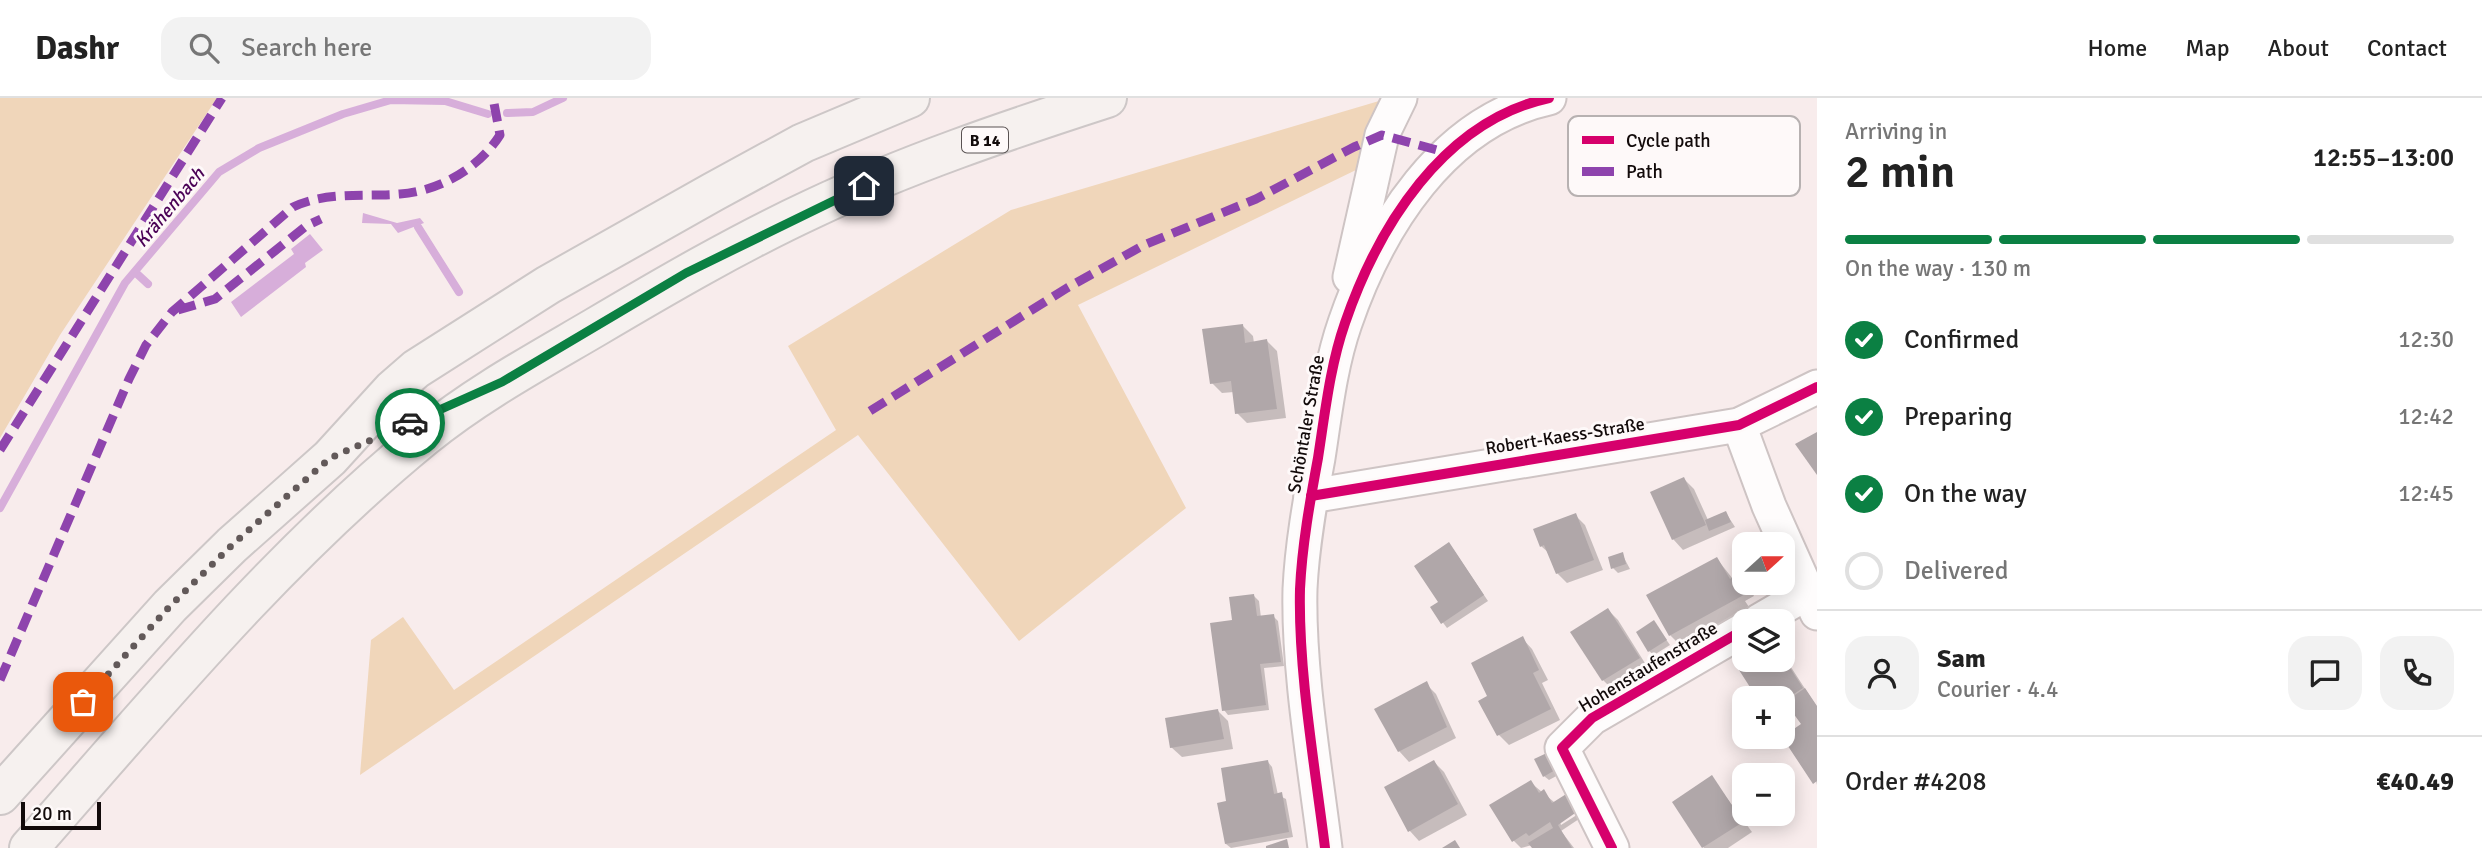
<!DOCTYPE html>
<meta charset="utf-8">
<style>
body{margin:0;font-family:Signika,sans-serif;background:#f2f2f2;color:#222;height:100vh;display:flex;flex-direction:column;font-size:26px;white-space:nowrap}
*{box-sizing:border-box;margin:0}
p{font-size:23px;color:#767676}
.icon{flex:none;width:38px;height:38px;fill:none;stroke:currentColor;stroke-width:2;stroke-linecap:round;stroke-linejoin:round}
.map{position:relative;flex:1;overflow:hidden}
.side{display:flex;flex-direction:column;background:#fff;width:665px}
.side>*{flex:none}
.needle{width:46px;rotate:69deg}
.controls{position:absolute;left:1732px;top:434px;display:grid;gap:14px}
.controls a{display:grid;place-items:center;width:63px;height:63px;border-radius:14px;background:#fff;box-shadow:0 4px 18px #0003;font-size:35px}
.scale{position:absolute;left:21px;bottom:18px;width:80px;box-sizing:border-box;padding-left:7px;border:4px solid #120a0a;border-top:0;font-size:19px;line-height:24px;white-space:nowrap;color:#120a0a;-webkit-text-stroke:5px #fef9f9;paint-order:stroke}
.pin{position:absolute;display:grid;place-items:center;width:60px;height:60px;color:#fff;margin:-30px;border-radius:14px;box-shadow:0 4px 10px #0006}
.courier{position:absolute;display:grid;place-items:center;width:70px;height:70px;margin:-35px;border:5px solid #0b8043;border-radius:50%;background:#fff;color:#222;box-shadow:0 2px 9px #0007}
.overview em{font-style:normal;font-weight:600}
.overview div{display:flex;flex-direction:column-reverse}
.overview{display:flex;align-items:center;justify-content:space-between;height:119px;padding:0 28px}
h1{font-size:46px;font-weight:600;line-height:52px}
.bar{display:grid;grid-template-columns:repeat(4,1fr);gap:10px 7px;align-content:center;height:84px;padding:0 28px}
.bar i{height:9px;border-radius:5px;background:#e0e0e0}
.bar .on{background:#0b8043}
.bar p{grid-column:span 4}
.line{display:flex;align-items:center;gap:18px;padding:0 28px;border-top:2px solid #e0e0e0}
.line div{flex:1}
.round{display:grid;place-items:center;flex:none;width:74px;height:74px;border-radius:21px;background:#f2f2f2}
ol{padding:0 28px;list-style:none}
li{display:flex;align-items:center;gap:21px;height:77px}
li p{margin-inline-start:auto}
li .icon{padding:7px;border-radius:50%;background:#0b8043;color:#fff;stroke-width:4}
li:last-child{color:#767676}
li i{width:38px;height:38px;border:4px solid #e0e0e0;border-radius:50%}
header{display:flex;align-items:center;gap:42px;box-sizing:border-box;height:98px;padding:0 35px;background:#fff;border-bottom:2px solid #e0e0e0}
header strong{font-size:33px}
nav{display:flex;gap:38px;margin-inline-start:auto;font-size:24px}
.search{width:490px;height:63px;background:#f2f2f2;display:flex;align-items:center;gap:18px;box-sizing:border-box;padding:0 24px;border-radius:21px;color:#767676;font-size:26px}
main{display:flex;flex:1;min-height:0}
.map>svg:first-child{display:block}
.green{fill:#f0d6ba}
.water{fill:#d7aeda}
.shadow{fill:#0003}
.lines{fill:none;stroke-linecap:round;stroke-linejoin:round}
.stream{stroke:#d7aeda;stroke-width:8}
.building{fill:#b0a7a9}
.minor-casing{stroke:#cec4c4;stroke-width:37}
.major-casing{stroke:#cdc7c7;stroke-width:42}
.minor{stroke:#fefcfc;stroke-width:33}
.major{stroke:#f6f1ef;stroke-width:38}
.quiet{stroke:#8e44ad;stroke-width:9;stroke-dasharray:18 9;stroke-linecap:butt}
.cycleway-casing{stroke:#fef9f9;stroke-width:15}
.cycleway{stroke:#d6006c;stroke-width:10}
.done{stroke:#625959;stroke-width:7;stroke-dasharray:0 12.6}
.route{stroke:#0b8043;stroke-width:9}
.labels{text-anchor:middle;stroke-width:6;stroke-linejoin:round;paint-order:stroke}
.shield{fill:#fef9f9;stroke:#595252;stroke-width:2}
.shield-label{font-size:16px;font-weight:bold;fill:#120a0a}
.street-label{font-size:18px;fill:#120a0a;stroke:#fef9f9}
.water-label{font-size:19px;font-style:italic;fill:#4b0356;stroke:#fef9f9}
.key{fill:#fef9f9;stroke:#b7b1b1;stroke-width:2}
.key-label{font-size:19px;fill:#120a0a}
</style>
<header>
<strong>Dashr</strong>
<div class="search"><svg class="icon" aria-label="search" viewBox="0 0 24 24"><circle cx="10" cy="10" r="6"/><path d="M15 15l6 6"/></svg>Search here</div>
<nav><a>Home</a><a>Map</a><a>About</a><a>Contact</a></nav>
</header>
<main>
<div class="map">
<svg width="1817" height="750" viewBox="0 0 1817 750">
<rect width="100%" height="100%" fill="#f8ecec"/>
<g class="green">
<polygon points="0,0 217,0 60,237 0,340"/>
<polygon points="1379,3 1358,71 1078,207 1186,410 1019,543 858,337 360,677 371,542 403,519 454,592 836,332 788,248 1011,112"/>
</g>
<g class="water">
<polygon points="363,115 397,125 420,120 424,125 398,135 391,126 362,125"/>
<polygon points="310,136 323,152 305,165 306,169 241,219 231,204 294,156 291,151"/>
</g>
<g class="shadow">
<polygon points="1242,227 1253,238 1254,245 1267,243 1277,253 1286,320 1247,325 1237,315 1234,294 1222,295 1212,285"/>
<polygon points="1684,381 1694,391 1708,422 1726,415 1735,429 1683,452 1673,441 1652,395"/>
<polygon points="1575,417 1585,427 1603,472 1567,485 1557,475 1550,456 1541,448"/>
<polygon points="1453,451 1488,503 1447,530 1432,510 1440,504"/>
<polygon points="1622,456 1630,471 1618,475 1613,470"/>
<polygon points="1717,461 1733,481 1740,477 1745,481 1754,498 1745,503 1749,509 1680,547 1670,537"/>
<polygon points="1254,498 1259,503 1261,520 1273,518 1278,523 1284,568 1264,570 1269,612 1228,617 1224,612 1234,523"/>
<polygon points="1608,512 1618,522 1648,570 1613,592 1603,582"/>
<polygon points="1654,524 1670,547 1654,557 1649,553"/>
<polygon points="1522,540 1532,551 1548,582 1542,585 1560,622 1509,647 1499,637 1490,599"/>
<polygon points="1783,557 1817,609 1817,687 1804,627 1794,613 1783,619 1783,600 1759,600 1742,573 1758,562 1783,562"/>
<polygon points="1426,586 1436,596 1456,640 1409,664 1399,653"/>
<polygon points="1218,613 1228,623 1233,651 1182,659 1171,649"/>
<polygon points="1548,656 1560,676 1549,682 1544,678"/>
<polygon points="1268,664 1272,669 1278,697 1286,701 1293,739 1231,750 1226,746 1228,704"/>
<polygon points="1434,664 1444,674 1467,717 1419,743 1409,732"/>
<polygon points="1712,680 1752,734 1728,750 1704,750 1674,705"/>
<polygon points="1530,684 1554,704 1561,727 1583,713 1585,717 1561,733 1574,750 1534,750 1532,747 1521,750 1513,742"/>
</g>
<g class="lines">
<g class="stream">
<polyline points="507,15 533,14 563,0"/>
<polyline points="418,129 459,194"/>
<polyline points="135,174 148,186"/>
<polyline points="0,410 125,185 219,74 259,50 343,16 391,2 445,3 488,16"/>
</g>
</g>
<g class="building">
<polygon points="1243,226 1245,245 1267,241 1277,311 1235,316 1231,283 1210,286 1202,231"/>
<polygon points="1817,334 1817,377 1795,346"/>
<polygon points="1684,379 1706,427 1672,442 1650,394"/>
<polygon points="1726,413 1731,424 1709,433 1705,422"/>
<polygon points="1576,415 1594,462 1556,476 1544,447 1540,449 1533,431"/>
<polygon points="1449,444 1484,497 1441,526 1430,509 1438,504 1414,468"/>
<polygon points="1623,454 1626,466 1611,471 1608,459"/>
<polygon points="1717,459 1730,481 1741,475 1751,493 1669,538 1646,497"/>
<polygon points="1254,496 1257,518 1274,516 1281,564 1260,566 1266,607 1222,613 1210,525 1232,522 1229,499"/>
<polygon points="1608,510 1640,560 1602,583 1570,534"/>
<polygon points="1654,522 1667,542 1648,554 1636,534"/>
<polygon points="1523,538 1539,572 1533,575 1551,611 1497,638 1478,603 1487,598 1471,565"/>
<polygon points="1783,559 1803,590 1783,603 1783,600 1757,600 1739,572 1755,562 1783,562"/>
<polygon points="1427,583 1447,629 1398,654 1374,611"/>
<polygon points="1805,590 1817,608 1817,683 1813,686 1782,639 1801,626 1785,604"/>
<polygon points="1218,611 1224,641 1170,650 1165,620"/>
<polygon points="1549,654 1557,671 1543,679 1534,661"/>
<polygon points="1268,662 1274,696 1282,694 1289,734 1225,746 1217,705 1226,703 1221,670"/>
<polygon points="1434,662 1458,706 1408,734 1384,689"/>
<polygon points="1712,677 1743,724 1702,750 1672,704"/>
<polygon points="1531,682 1539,695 1544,691 1552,705 1571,693 1581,711 1558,727 1572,750 1532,750 1528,745 1553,730 1550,724 1529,738 1526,735 1512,744 1489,707"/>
<polygon points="1287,741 1289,750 1266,750 1266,748"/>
<polygon points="1455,742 1460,750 1442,750"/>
</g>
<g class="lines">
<g class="minor-casing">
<g id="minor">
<polyline points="1350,179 1382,37 1400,0"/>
<polyline points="1739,327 1769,408 1817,515"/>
<polyline points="1311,398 1739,327 1817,289"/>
<polyline points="1759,523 1807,495"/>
<path d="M 1325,750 C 1315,669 1298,572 1300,491 C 1302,448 1310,403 1318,360 C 1325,315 1330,268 1345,225 C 1378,129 1443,23 1549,0"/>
<polyline points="1612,750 1562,650 1592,620 1745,531"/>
</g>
</g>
<g class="major-casing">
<g id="major">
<polyline points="0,697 170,508 232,447 330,360 393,291 416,271 548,187 713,94 803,45 910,0"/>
<path d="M 29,750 C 155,607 276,460 424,339 C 477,296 536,264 594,230 C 665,188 737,146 812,111 C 907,66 1008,32 1107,0"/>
</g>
</g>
<use href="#minor" class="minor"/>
<use href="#major" class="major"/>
<g class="quiet">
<polyline points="178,212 215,201 306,128 321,121"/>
<polyline points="870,313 1067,190 1144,147 1256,101 1354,49 1382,37 1448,55"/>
<polyline points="0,352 222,0"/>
<path d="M 0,582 L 129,281 L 146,247 L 172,214 L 293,109 C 327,93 363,99 400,96 C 440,93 479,70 500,37 L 493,0"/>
</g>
<g class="cycleway-casing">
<g id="cycleway">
<polyline points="1311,398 1739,327 1817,289"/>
<path d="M 1325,750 C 1315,669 1298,572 1300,491 C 1302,448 1310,403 1318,360 C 1325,315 1330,268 1345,225 C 1378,129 1443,23 1549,0"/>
<polyline points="1612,750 1562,650 1592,620 1745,531"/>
</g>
</g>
<use href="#cycleway" class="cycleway"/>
</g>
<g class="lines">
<polyline class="done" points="83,604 170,508 232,447 330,360 410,325"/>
<polyline class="route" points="410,325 502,284 686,175 864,88"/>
</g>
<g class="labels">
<rect class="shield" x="962" y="29.5" width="46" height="25" rx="5"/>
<g class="shield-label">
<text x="985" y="48">B 14</text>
</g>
<g class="street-label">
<text transform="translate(1306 326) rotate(-80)" y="6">Schöntaler Straße</text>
<text transform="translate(1565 338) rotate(-9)" y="6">Robert-Kaess-Straße</text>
<text transform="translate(1648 569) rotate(-31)" y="6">Hohenstaufenstraße</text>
</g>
<g class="water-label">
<text transform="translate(169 109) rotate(-50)" y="7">Krähenbach</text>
</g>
</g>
<rect x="1568" y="18" width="232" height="80" rx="10" class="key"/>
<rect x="1582" y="38" width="32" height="8" fill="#d6006c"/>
<rect x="1582" y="69" width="32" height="9" fill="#8e44ad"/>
<g class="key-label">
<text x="1626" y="49">Cycle path</text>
<text x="1626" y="80">Path</text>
</g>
</svg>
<div class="controls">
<a><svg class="needle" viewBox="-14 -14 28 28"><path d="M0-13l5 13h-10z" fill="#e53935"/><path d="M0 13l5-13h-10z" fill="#767676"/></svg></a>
<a><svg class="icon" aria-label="layers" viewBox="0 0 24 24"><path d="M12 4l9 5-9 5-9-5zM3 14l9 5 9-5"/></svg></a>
<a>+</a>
<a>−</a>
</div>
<div class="scale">20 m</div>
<div class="pin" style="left:83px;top:604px;background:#ea580c"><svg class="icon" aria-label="bag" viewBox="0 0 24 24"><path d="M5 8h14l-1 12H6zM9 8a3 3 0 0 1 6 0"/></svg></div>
<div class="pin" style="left:864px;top:88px;background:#1f2937"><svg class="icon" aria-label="home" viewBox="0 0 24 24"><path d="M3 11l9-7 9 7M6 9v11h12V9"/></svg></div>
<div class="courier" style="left:410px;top:325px"><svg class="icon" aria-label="car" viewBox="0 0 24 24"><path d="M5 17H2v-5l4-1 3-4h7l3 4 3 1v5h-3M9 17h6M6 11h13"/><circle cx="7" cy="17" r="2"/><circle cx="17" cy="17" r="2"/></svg></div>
</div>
<section class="side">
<div class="overview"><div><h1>2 min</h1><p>Arriving in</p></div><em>12:55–13:00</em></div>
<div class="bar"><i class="on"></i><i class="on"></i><i class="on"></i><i></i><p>On the way · 130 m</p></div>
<ol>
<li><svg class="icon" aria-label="check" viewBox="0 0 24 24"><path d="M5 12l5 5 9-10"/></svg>Confirmed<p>12:30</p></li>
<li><svg class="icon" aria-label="check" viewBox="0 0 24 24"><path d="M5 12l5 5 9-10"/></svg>Preparing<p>12:42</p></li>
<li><svg class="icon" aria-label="check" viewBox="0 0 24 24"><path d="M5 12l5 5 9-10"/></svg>On the way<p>12:45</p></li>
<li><i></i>Delivered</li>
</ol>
<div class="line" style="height:126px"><a class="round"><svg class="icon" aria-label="person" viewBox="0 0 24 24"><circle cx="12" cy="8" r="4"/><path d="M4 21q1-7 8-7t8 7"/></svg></a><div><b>Sam</b><p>Courier · 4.4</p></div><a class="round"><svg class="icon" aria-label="chat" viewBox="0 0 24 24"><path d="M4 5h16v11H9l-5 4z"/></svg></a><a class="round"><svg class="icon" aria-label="phone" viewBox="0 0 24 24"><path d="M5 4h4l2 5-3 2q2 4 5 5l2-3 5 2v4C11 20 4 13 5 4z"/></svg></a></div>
<div class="line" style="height:91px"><div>Order #4208</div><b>€40.49</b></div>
</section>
</main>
